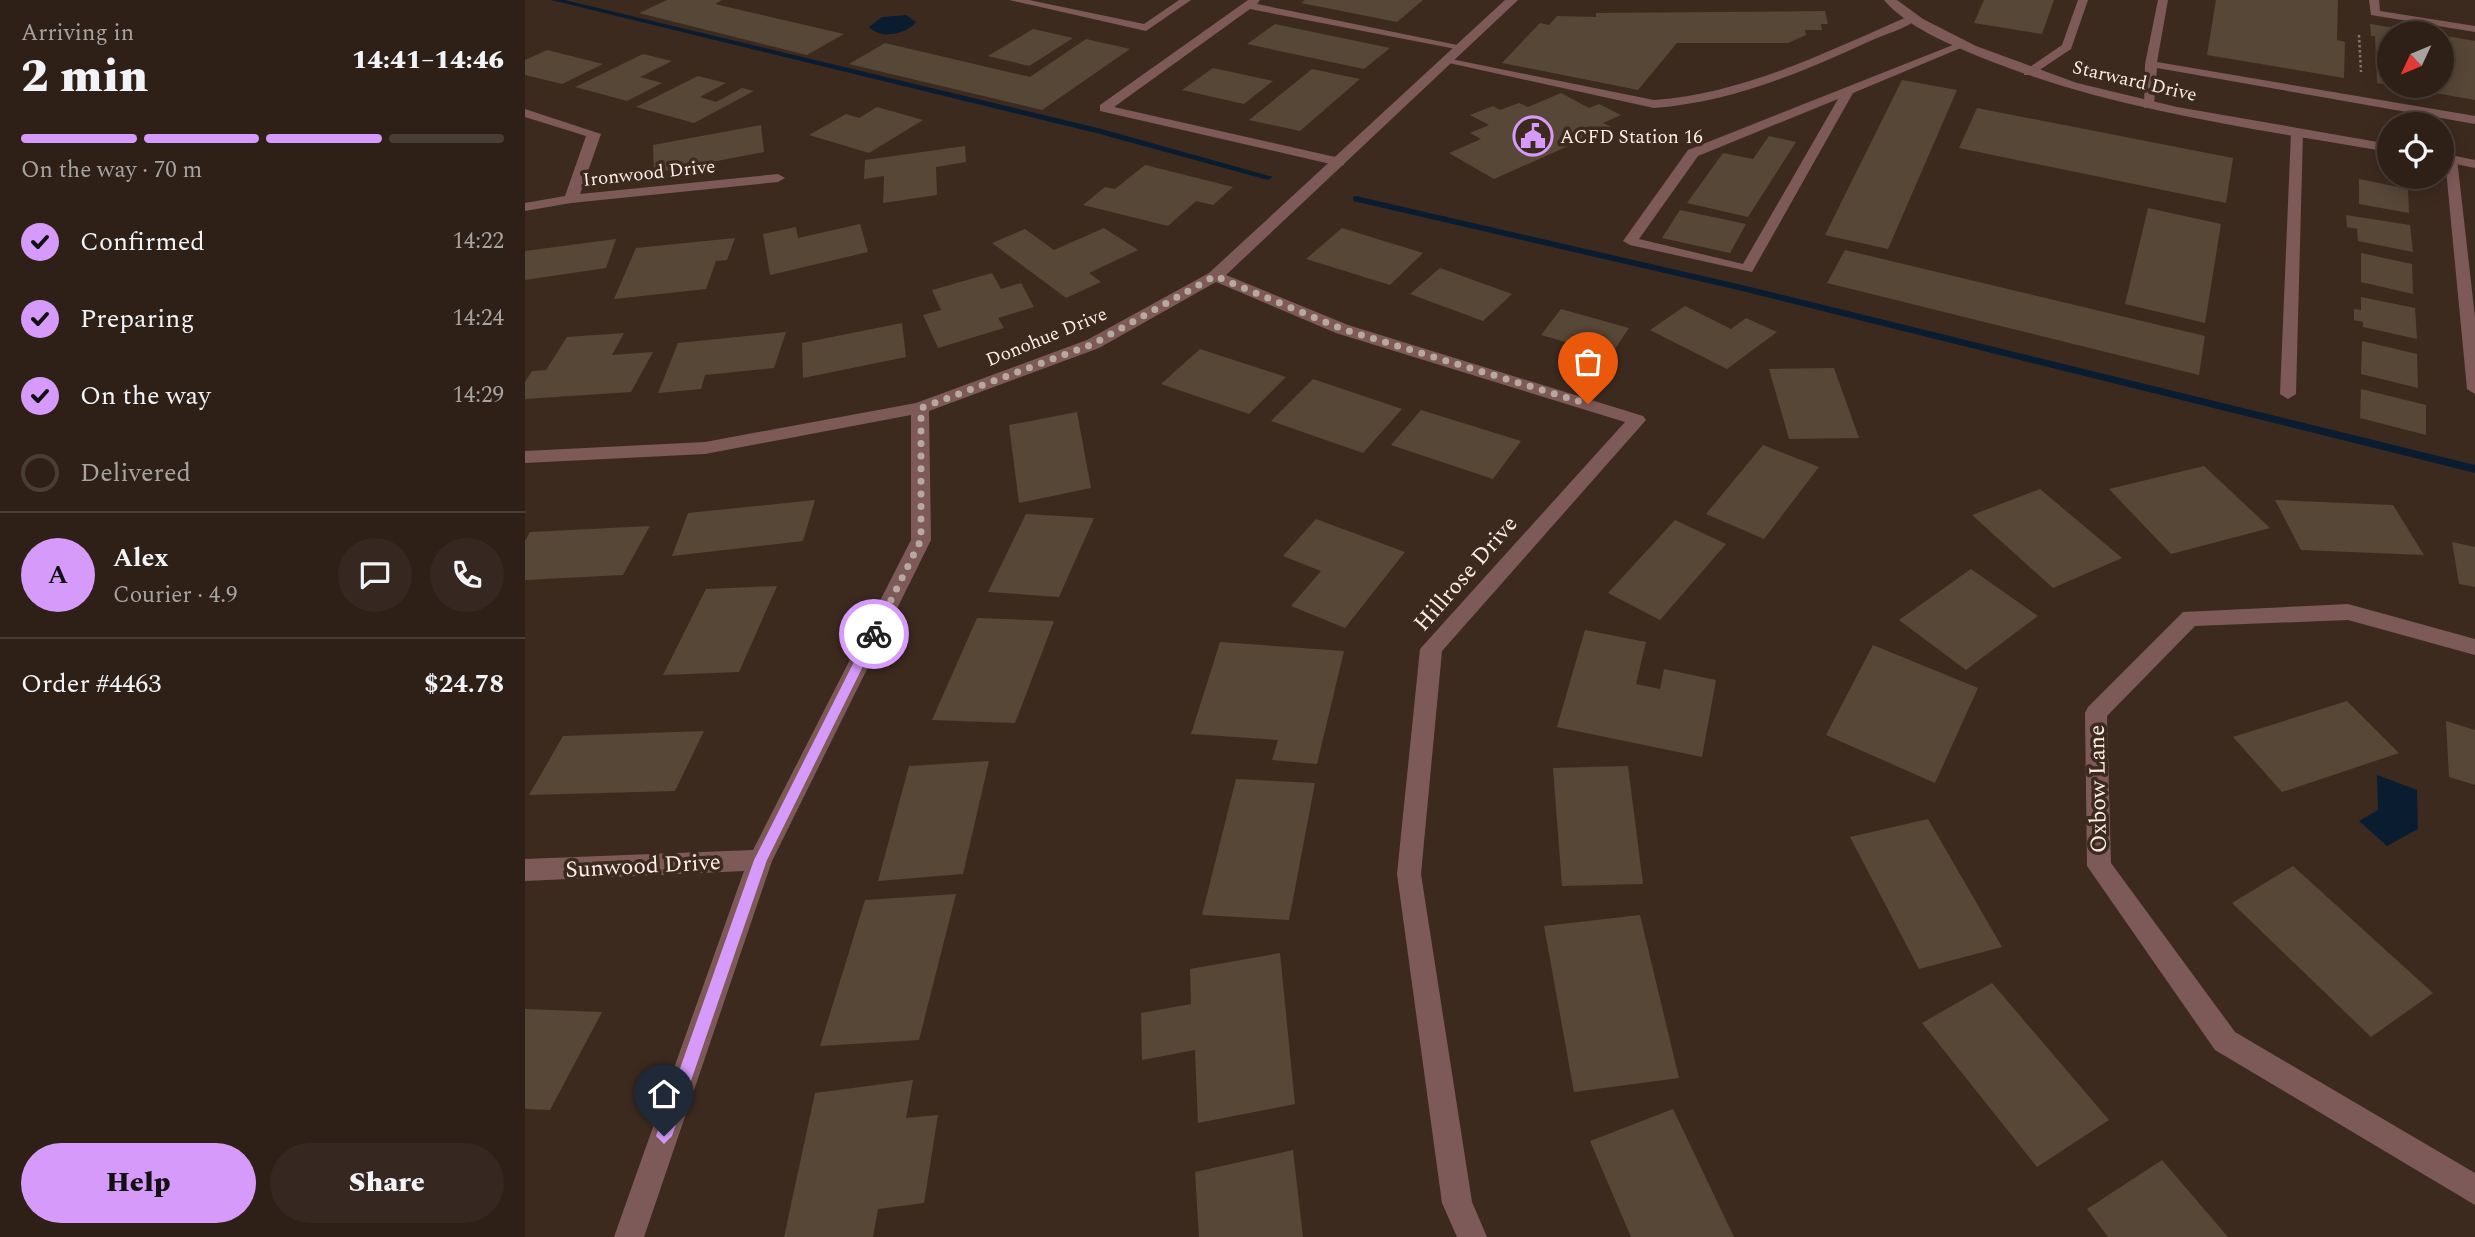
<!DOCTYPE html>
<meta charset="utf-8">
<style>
body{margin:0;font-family:Spectral,serif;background:#362820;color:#f1f3f6;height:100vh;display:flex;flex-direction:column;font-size:26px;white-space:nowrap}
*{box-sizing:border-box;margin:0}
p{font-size:23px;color:#a7a3a1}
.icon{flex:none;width:38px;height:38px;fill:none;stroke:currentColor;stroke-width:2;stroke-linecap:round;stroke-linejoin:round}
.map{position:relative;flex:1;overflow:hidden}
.details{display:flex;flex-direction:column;background:#2e2017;width:525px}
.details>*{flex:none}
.needle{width:46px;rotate:226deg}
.controls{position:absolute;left:1852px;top:21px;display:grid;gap:14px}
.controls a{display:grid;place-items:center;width:77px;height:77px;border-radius:50%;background:#2e2017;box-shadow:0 4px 18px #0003,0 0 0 2px #493e36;font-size:35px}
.pin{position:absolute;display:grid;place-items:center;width:60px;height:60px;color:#fff;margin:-72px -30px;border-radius:50% 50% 50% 0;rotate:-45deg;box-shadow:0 0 7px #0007}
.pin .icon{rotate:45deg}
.courier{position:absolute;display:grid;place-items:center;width:70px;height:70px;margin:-35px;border:5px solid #d69bfa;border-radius:50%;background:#fff;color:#222;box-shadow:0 2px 9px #0007}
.headline em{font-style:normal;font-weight:800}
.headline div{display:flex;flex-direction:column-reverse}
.headline{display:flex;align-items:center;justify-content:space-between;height:119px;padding:0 21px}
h1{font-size:46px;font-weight:800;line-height:52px}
.bar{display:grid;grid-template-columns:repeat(4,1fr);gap:10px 7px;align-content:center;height:84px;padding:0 21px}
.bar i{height:9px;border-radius:5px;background:#493e36}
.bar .on{background:#d69bfa}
.bar p{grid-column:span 4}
.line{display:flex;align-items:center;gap:18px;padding:0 21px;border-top:2px solid #493e36}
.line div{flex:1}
.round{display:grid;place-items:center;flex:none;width:74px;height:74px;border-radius:37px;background:#362820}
ol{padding:0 21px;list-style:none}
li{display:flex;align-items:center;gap:21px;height:77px}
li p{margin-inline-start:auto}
li .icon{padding:7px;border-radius:50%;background:#d69bfa;color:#111;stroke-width:4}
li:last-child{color:#a7a3a1}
li i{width:38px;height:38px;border:4px solid #493e36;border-radius:50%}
.cta{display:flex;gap:14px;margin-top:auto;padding:14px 21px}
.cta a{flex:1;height:80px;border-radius:42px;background:#d69bfa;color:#111;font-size:28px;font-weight:800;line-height:80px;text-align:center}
.cta a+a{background:#362820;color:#f1f3f6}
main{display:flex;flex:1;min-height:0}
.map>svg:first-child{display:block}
.water{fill:#0a1d30}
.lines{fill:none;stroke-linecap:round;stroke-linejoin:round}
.stream{fill:#0a1d30;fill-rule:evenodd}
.building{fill:#574737}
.path{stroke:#85746a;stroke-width:2.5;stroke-dasharray:2.5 2.5;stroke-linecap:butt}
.lane{fill:#7d5a58;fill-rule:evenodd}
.street{fill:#7d5a58;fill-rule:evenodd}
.route{fill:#d69bfa}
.done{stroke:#b8a9a0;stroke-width:7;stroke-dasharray:0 12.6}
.labels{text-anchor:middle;stroke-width:7;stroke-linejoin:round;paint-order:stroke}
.far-street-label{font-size:19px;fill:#faede6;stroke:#3d2a1f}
.far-poi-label{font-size:19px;fill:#faede6;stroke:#3d2a1f;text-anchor:start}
.street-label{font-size:23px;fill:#faede6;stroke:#3d2a1f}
</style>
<main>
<section class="details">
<div class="headline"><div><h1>2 min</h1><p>Arriving in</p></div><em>14:41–14:46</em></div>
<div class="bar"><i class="on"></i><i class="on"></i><i class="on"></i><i></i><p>On the way · 70 m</p></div>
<ol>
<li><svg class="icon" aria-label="check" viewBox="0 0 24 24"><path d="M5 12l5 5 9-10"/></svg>Confirmed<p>14:22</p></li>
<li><svg class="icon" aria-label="check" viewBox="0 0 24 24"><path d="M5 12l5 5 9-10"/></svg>Preparing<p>14:24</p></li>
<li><svg class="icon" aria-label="check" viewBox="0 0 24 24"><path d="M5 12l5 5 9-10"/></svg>On the way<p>14:29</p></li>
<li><i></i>Delivered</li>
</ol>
<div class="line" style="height:126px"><b class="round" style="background:#d69bfa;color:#111">A</b><div><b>Alex</b><p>Courier · 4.9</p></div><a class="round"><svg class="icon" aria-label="chat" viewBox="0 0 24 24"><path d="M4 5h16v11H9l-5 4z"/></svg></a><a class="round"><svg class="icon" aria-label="phone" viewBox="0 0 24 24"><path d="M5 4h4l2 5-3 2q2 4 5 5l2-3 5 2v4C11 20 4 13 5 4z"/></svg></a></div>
<div class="line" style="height:91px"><div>Order #4463</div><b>$24.78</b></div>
<div class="cta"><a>Help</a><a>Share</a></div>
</section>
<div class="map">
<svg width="1950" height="1237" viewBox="0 0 1950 1237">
<rect width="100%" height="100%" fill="#3d2a1f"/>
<g class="water">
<path d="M 381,15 L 391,22 C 382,34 355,40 344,27 L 357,17 Z"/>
<polygon points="1852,775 1892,790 1893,829 1862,846 1834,821 1853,810"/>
</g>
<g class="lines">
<g class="stream">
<polygon points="26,0 40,0 577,129 748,177 743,180 571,133"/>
<polygon points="831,196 1217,285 1950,465 1950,473 1217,291 828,201 828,197"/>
</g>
</g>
<g class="building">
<polygon points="142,0 197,0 190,4 319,34 282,55 114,13"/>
<polygon points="780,0 898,0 872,22 776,3"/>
<polygon points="1459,0 1529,0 1517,34 1449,23"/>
<polygon points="1691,0 1813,0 1812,40 1820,42 1819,78 1682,55"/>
<polygon points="1300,11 1303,24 1296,24 1297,30 1280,30 1281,35 1263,43 1152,43 1113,90 977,63 1015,23 1024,25 1032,16 1071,17 1071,13"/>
<polygon points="750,24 865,48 839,69 722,44"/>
<polygon points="1845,24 1895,32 1864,33 1864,85 1852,83 1850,36 1846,36"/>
<polygon points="508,29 548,38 504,66 463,56"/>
<polygon points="1916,35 1950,41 1950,100 1876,87 1916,86"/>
<polygon points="561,39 605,49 517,110 324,64 360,43 505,77"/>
<polygon points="22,50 78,64 37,84 0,75 0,60"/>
<polygon points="118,54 147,61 115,77 137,83 102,101 50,87"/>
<polygon points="688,68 748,81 719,104 657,90"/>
<polygon points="787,69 835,79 775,131 724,120"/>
<polygon points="173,76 201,83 175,97 191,102 217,88 229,91 169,123 111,107"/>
<polygon points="1377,80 1432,90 1363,249 1300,235"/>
<polygon points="1036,93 1064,108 1074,104 1096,115 1078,123 1086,127 969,179 924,153 956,139 945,133 964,125 945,115 968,106 975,110 994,103 1003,107"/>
<polygon points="352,107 398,120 344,153 284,135 321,114 334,118"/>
<polygon points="1452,108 1708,158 1701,203 1434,148"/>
<polygon points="236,125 239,152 129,173 128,145"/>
<polygon points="1244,136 1271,142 1223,217 1162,203 1198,153 1228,159"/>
<polygon points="440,146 441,162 411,167 412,195 358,203 359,176 339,179 340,160"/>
<polygon points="620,165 708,187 688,205 671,201 643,226 558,205 580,187 590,189"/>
<polygon points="1834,179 1883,189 1884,213 1834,204"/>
<polygon points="1623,208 1696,224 1680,323 1600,304"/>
<polygon points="1155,210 1221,224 1205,253 1137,238"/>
<polygon points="1821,215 1885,225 1888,252 1833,241 1832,229 1822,227"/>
<polygon points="335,224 343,252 245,275 238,234 271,227 273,238"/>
<polygon points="579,228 613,250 564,273 576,282 541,298 467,243 500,229 529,250"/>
<polygon points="817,228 898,253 865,285 781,259"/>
<polygon points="210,238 202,260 191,261 181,289 89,299 111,248"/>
<polygon points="91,239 81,268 0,280 0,251"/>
<polygon points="1320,250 1680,336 1674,375 1302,283"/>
<polygon points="1836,253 1887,264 1888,294 1836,282"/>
<polygon points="915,268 987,294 958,321 885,294"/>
<polygon points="467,273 476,289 496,283 509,307 473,318 479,328 413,348 398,315 416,310 407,290"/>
<polygon points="1836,297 1890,308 1892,339 1838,327 1838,322 1829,320 1829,309 1836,310"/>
<polygon points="1160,306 1206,329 1221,318 1252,332 1202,369 1125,330"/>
<polygon points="1036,309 1104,328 1086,355 1016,335"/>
<polygon points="377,323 381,357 278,378 277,343"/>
<polygon points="261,332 249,368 180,375 176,389 133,393 153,343"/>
<polygon points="99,333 87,355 128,352 106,392 0,399 0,382 7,371 21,370 42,337"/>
<polygon points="1837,341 1892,354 1893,388 1836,374"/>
<polygon points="675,349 761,377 724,414 636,384"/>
<polygon points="1309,368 1334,438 1264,439 1244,369"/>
<polygon points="788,379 877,409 838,453 746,421"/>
<polygon points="1836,389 1901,405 1901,435 1835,418"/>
<polygon points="896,410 996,441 968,479 866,445"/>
<polygon points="552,412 566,488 494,503 484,425"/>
<polygon points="1238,445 1294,467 1239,539 1181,514"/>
<polygon points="1679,466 1745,528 1646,554 1584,489"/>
<polygon points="1515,489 1597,558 1528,588 1447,515"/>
<polygon points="290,500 278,541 147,556 163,513"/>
<polygon points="1750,500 1868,505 1899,555 1776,550"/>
<polygon points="501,514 569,518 534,597 463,592"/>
<polygon points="791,519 880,552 820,628 766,606 796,571 758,556"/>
<polygon points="1150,520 1201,544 1135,620 1083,593"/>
<polygon points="125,526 98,575 0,580 0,541 5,532"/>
<polygon points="1927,542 1950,547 1950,587 1934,584"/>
<polygon points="1446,569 1513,616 1441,670 1374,620"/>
<polygon points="252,586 214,672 138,675 181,589"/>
<polygon points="452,618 529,621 490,723 407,720"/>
<polygon points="1060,630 1121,642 1111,684 1135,689 1139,669 1191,680 1177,757 1032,727"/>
<polygon points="695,642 819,651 792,764 747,760 753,740 666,734"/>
<polygon points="1348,645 1453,688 1410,783 1301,735"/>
<polygon points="1822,701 1874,753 1757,792 1708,737"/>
<polygon points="1921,721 1950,730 1950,785 1924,777"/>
<polygon points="179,731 150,791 4,795 38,736"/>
<polygon points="464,761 438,874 353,881 384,766"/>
<polygon points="1103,766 1118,884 1037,886 1028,768"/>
<polygon points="711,779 790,783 764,920 677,915"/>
<polygon points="1403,819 1477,947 1394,969 1325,837"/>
<polygon points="1768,866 1908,993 1846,1037 1707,903"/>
<polygon points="431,894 394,1040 295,1046 340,900"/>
<polygon points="1115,915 1154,1078 1049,1092 1019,926"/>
<polygon points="755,953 770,1104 673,1123 670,1050 617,1060 616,1013 666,1004 665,969"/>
<polygon points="1467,983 1584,1120 1512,1167 1397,1023"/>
<polygon points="0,1009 77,1012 25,1110 0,1109"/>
<polygon points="388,1080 381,1118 413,1115 399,1203 353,1209 348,1237 259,1237 290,1093"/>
<polygon points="1148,1109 1209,1237 1106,1237 1065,1141"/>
<polygon points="768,1150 778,1237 674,1237 670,1172"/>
<polygon points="1637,1160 1703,1237 1583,1237 1562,1209"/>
</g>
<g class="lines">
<polyline class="path" points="1834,35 1836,72"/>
<g class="lane">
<polygon points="484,0 504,0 619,24 654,0 666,0 621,31"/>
<polygon points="723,0 735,0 732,4 942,47 936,50 725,9 589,107 819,159 819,165 814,166 575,111 575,105"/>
<polygon points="1553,0 1563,0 1546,49 1507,75 1499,75 1499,71 1537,45"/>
<polygon points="1633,0 1643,0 1632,62 1950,116 1950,124 1632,68 1629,105 1619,108 1620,64"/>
<polygon points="1844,0 1854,0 1855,11 1950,26 1950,32 1846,15"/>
<path d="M 1384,16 L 1394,18 C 1381,29 1360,34 1345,41 C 1275,73 1207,102 1129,108 L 915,61 L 921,58 L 1129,100 C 1221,93 1301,52 1384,16 Z"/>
<path d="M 1433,43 L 1443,45 L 1328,93 L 1227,272 L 1105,245 L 1098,241 L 1163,150 ZM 1313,99 L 1218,264 L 1114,239 L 1173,156 Z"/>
<polygon points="1772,128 1778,132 1771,394 1763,399 1755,394 1766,132"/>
<polygon points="1926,155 1932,159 1950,317 1950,394 1942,389 1920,159"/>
</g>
<g class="street">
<polygon points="980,0 993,0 701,275 823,325 1118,416 1121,420 917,651 896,874 947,1202 962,1237 932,1237 917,1203 872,874 895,649 1100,422 811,333 691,282 574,348 404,411 406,540 247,861 119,1237 89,1237 219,871 0,881 0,859 228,850 386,540 386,415 180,454 0,463 0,451 180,442 391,403 562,340 684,273"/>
<path d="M 1359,0 L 1372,0 L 1398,19 L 1451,46 L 1552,83 L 1652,107 L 1864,144 L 1864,152 C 1725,128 1586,110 1455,57 C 1422,43 1382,27 1359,0 Z"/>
<polygon points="0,109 76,134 55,194 253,174 260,178 253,182 46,203 0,211 0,203 40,196 61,136 0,117"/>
<polygon points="1916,153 1950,160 1950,168 1916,161"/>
<polygon points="1823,604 1950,639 1950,655 1823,620 1670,626 1582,716 1586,863 1710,1032 1950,1173 1950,1205 1690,1050 1562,866 1560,713 1563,707 1658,612"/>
</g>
</g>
<polygon class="route" points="349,630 354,634 242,860 147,1136 139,1144 131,1136 229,860 343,634"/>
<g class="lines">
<polyline class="done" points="349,634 396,540 396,408 568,344 690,276 817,329 1063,404"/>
</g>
<defs>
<g id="civic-ring" transform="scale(2.0125)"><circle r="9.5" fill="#3d2a1f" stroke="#d69bfa" stroke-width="1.5"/><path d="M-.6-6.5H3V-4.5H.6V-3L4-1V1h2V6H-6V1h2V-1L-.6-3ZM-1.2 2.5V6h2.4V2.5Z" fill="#d69bfa"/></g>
</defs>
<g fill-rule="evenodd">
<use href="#civic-ring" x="1008" y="136"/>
</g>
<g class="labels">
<g class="far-street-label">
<text transform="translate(1610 80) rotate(13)" y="7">Starward Drive</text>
<text transform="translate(124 172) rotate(-6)" y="7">Ironwood Drive</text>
<text transform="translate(521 336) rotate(-22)" y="7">Donohue Drive</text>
</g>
<g class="far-poi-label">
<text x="1035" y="143">ACFD Station 16</text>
</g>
<g class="street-label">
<text transform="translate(940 573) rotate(-49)" y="8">Hillrose Drive</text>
<text transform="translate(1572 789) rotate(-91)" y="8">Oxbow Lane</text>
<text transform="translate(118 865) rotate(-3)" y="8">Sunwood Drive</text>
</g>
</g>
</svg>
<div class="controls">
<a><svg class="needle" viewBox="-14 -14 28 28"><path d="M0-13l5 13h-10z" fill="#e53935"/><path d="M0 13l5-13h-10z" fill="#a7a3a1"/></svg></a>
<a><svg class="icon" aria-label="locate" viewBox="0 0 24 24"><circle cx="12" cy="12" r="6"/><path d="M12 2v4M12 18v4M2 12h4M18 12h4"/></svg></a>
</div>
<div class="pin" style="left:1063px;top:404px;background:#ea580c"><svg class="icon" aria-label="bag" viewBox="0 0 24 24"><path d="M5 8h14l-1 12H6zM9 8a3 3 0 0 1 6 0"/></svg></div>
<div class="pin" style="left:139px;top:1136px;background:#1f2937"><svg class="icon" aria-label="home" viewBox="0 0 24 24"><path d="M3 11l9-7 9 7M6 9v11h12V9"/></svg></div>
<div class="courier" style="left:349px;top:634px"><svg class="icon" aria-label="bike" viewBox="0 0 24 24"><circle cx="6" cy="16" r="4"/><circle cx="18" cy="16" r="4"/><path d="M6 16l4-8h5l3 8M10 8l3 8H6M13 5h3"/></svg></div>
</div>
</main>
